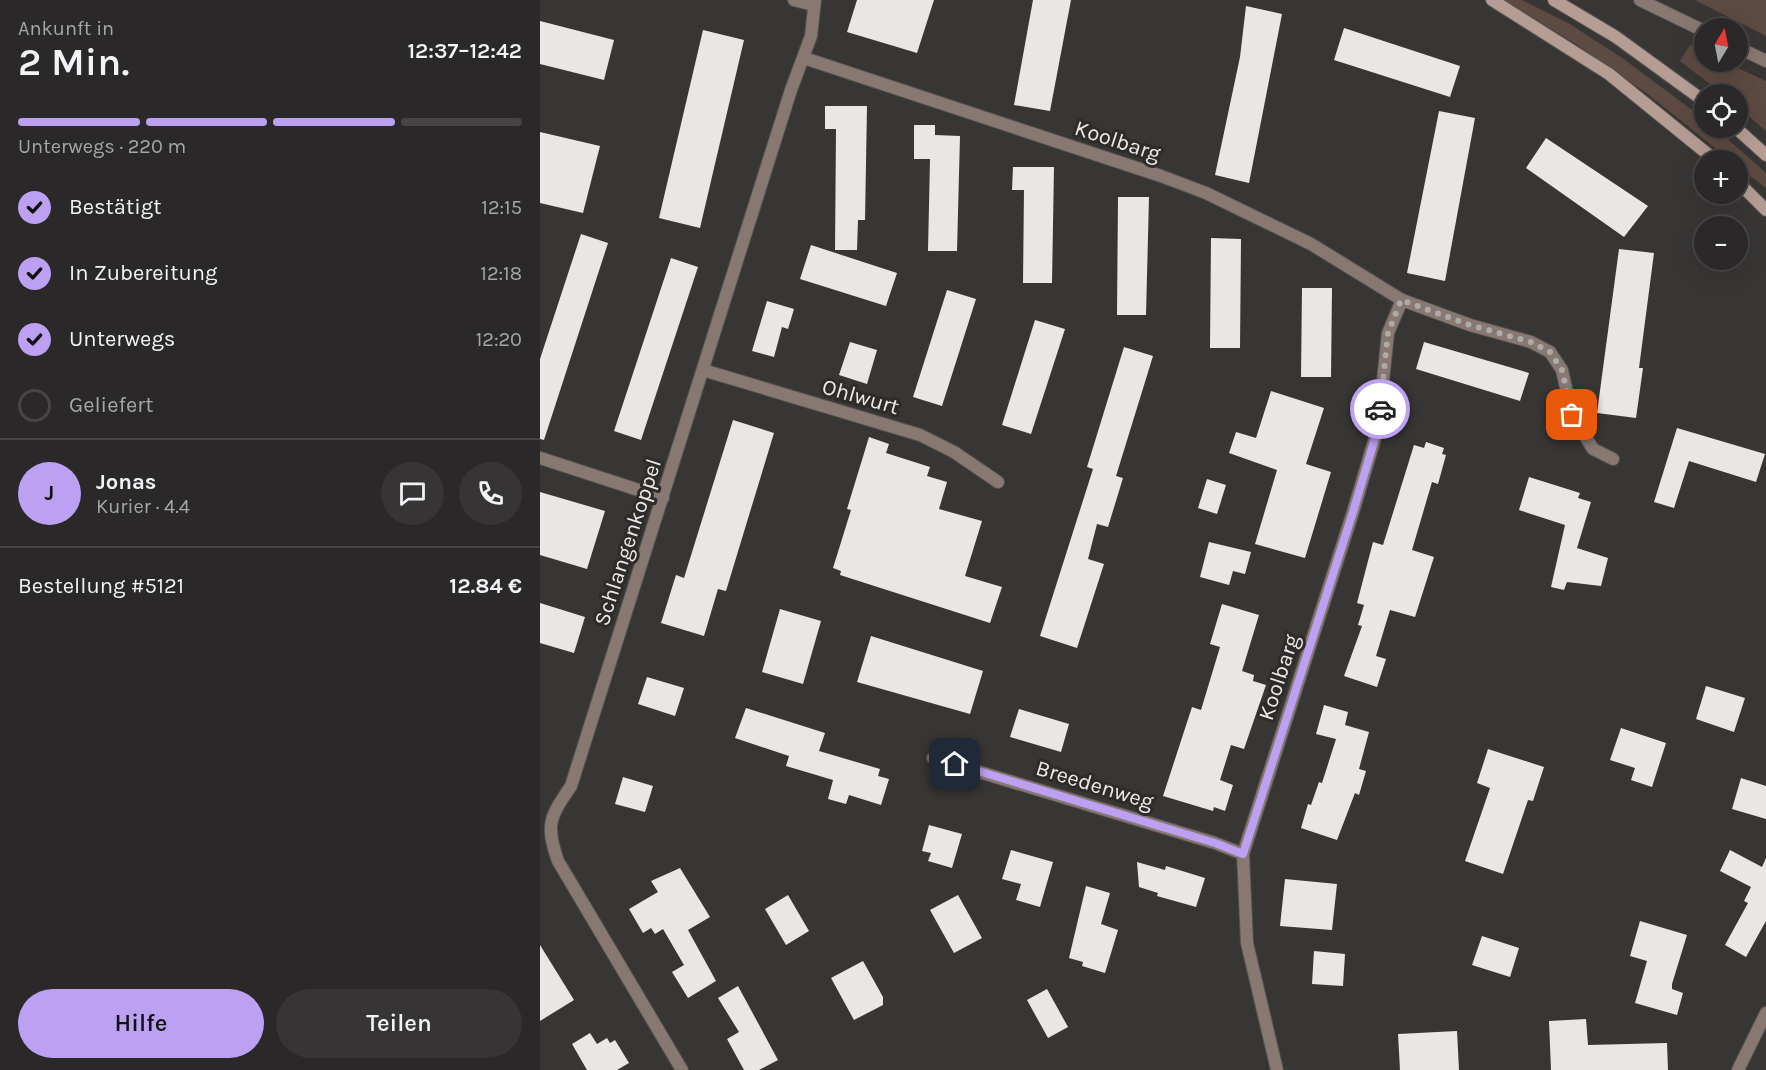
<!DOCTYPE html>
<html lang="de">
<meta charset="utf-8">
<style>
body{margin:0;font-family:Karla,sans-serif;background:#363434;color:#f1f3f6;height:100vh;display:flex;flex-direction:column;font-size:22px;white-space:nowrap}
*{box-sizing:border-box;margin:0}
p{font-size:20px;color:#a5a6a8}
.icon{flex:none;width:33px;height:33px;fill:none;stroke:currentColor;stroke-width:2;stroke-linecap:round;stroke-linejoin:round}
.map{position:relative;flex:1;overflow:hidden}
.sheet{display:flex;flex-direction:column;background:#2a2828;width:540px}
.sheet>*{flex:none}
.needle{width:39px;rotate:10deg}
.controls{position:absolute;left:1154px;top:18px;display:grid;gap:12px}
.controls a{display:grid;place-items:center;width:54px;height:54px;border-radius:50%;background:#2a2828;box-shadow:0 6px 24px #0002,0 0 0 2px #464445;font-size:30px}
.pin{position:absolute;display:grid;place-items:center;width:51px;height:51px;color:#fff;margin:-26px;border-radius:12px;box-shadow:0 3px 9px #0006}
.courier{position:absolute;display:grid;place-items:center;width:60px;height:60px;margin:-30px;border:4px solid #bca0f2;border-radius:50%;background:#fff;color:#222;box-shadow:0 2px 8px #0007}
.headline em{font-style:normal;font-weight:600}
.headline div{display:flex;flex-direction:column-reverse}
.headline{display:flex;align-items:center;justify-content:space-between;height:102px;padding:0 18px}
h1{font-size:39px;font-weight:600;line-height:45px}
.bar{display:grid;grid-template-columns:repeat(4,1fr);gap:9px 6px;align-content:center;height:72px;padding:0 18px}
.bar i{height:8px;border-radius:4px;background:#464445}
.bar .selected{background:#bca0f2}
.bar p{grid-column:span 4}
.line{display:flex;align-items:center;gap:15px;padding:0 18px;border-top:2px solid #464445}
.line div{flex:1}
.round{display:grid;place-items:center;flex:none;width:63px;height:63px;border-radius:32px;background:#363434}
ol{padding:0 18px;list-style:none}
li{display:flex;align-items:center;gap:18px;height:66px}
li p{margin-inline-start:auto}
li .icon{padding:6px;border-radius:50%;background:#bca0f2;color:#111;stroke-width:4}
li:last-child{color:#a5a6a8}
li i{width:33px;height:33px;border:3px solid #464445;border-radius:50%}
.action{display:flex;gap:12px;margin-top:auto;padding:12px 18px}
.action a{flex:1;height:69px;border-radius:36px;background:#bca0f2;color:#111;font-size:24px;font-weight:600;line-height:69px;text-align:center}
.action a+a{background:#363434;color:#f1f3f6}
main{display:flex;flex:1;min-height:0}
.map>svg:first-child{display:block}
.green{fill:#5d4a42}
.building{fill:#eae6e5}
.lines{fill:none;stroke-linecap:round;stroke-linejoin:round}
.street-casing{stroke:#555352;stroke-width:14}
.secondary-casing{stroke:#555352;stroke-width:14}
.street{stroke:#887872;stroke-width:12}
.secondary{stroke:#b59d94;stroke-width:12}
.done{stroke:#adabaa;stroke-width:6;stroke-dasharray:0 10.8}
.route{stroke:#bca0f2;stroke-width:8}
.labels{text-anchor:middle;stroke-width:6;stroke-linejoin:round;paint-order:stroke}
.street-label{font-size:22px;fill:#eceae9;stroke:#2e2c2b}
</style>
<main>
<section class="sheet">
<div class="headline"><div><h1>2 Min.</h1><p>Ankunft in</p></div><em>12:37–12:42</em></div>
<div class="bar"><i class="selected"></i><i class="selected"></i><i class="selected"></i><i></i><p>Unterwegs · 220 m</p></div>
<ol>
<li><svg class="icon" aria-label="check" viewBox="0 0 24 24"><path d="M5 12l5 5 9-10"/></svg>Bestätigt<p>12:15</p></li>
<li><svg class="icon" aria-label="check" viewBox="0 0 24 24"><path d="M5 12l5 5 9-10"/></svg>In Zubereitung<p>12:18</p></li>
<li><svg class="icon" aria-label="check" viewBox="0 0 24 24"><path d="M5 12l5 5 9-10"/></svg>Unterwegs<p>12:20</p></li>
<li><i></i>Geliefert</li>
</ol>
<div class="line" style="height:108px"><b class="round" style="background:#bca0f2;color:#111">J</b><div><b>Jonas</b><p>Kurier · 4.4</p></div><a class="round"><svg class="icon" aria-label="chat" viewBox="0 0 24 24"><path d="M4 5h16v11H9l-5 4z"/></svg></a><a class="round"><svg class="icon" aria-label="phone" viewBox="0 0 24 24"><path d="M5 4h4l2 5-3 2q2 4 5 5l2-3 5 2v4C11 20 4 13 5 4z"/></svg></a></div>
<div class="line" style="height:78px"><div>Bestellung #5121</div><b>12.84 €</b></div>
<div class="action"><a>Hilfe</a><a>Teilen</a></div>
</section>
<div class="map">
<svg width="1226" height="1070" viewBox="0 0 1226 1070">
<rect width="100%" height="100%" fill="#383635"/>
<g class="green">
<polygon points="964,0 982,0 1030,24 1085,60 1164,119 1164,128 1175,128 1226,173 1226,188 1197,166 1197,160 1190,160 1109,95 1036,44"/>
<polygon points="1155,0 1226,0 1226,36"/>
<polygon points="1150,45 1164,51 1164,62 1185,62 1226,81 1226,131 1197,106 1197,94 1183,94 1140,61"/>
</g>
<g class="building">
<polygon points="317,0 394,0 377,53 307,32"/>
<polygon points="493,0 531,0 510,111 474,105"/>
<polygon points="706,6 742,14 709,183 675,175 700,57"/>
<polygon points="0,21 74,40 64,80 0,64"/>
<polygon points="804,28 920,66 910,97 794,60"/>
<polygon points="163,30 204,40 160,228 119,218"/>
<polygon points="285,106 327,106 325,220 318,220 317,250 295,250 296,129 285,129"/>
<polygon points="899,111 935,118 905,281 867,273"/>
<polygon points="374,125 395,125 395,135 420,136 417,251 388,251 390,159 374,159"/>
<polygon points="0,132 60,146 43,213 0,203"/>
<polygon points="1006,138 1108,206 1084,237 986,168"/>
<polygon points="473,167 514,167 512,283 483,283 484,190 472,190"/>
<polygon points="578,197 609,197 606,315 577,315"/>
<polygon points="41,234 68,243 4,440 0,439 0,359"/>
<polygon points="671,238 701,239 700,348 670,348"/>
<polygon points="271,245 357,273 346,306 260,279"/>
<polygon points="1079,249 1114,253 1099,368 1103,368 1096,418 1057,413"/>
<polygon points="131,258 158,267 101,440 74,431"/>
<polygon points="762,288 792,288 791,377 761,377"/>
<polygon points="407,290 436,299 402,406 373,397"/>
<polygon points="227,301 254,309 248,329 242,327 234,357 212,351"/>
<polygon points="495,320 525,329 491,434 462,425"/>
<polygon points="310,342 337,350 327,384 299,375"/>
<polygon points="884,342 989,373 980,401 876,369"/>
<polygon points="584,347 613,356 576,476 583,478 568,527 557,524 548,559 564,564 537,648 500,636 553,469 547,467"/>
<polygon points="731,391 784,408 766,464 791,472 765,558 715,544 737,470 689,453 696,432 716,438"/>
<polygon points="193,420 234,433 186,591 178,589 164,636 121,623 136,575 144,578"/>
<polygon points="1137,428 1225,454 1216,482 1149,461 1134,508 1114,502"/>
<polygon points="329,437 349,444 346,453 390,467 387,476 407,482 399,509 442,521 425,576 462,587 450,623 300,575 301,571 293,568 311,510 307,509"/>
<polygon points="886,442 904,448 902,454 906,455 898,484 892,482 872,550 894,557 875,617 850,610 836,656 846,659 837,687 804,676 822,626 818,625 824,605 817,603 833,542 843,545 874,445 884,448"/>
<polygon points="989,477 1040,493 1038,498 1051,502 1037,548 1068,558 1061,586 1027,582 1024,590 1011,587 1025,525 979,510"/>
<polygon points="667,479 686,485 677,514 658,508"/>
<polygon points="0,492 65,511 47,569 0,555"/>
<polygon points="669,542 711,552 705,574 693,571 689,585 660,577"/>
<polygon points="0,603 45,617 34,653 0,643"/>
<polygon points="682,604 719,615 702,671 714,675 713,681 726,685 704,749 691,745 680,780 693,785 685,811 674,807 673,811 623,796 652,707 661,710 680,647 670,644"/>
<polygon points="240,609 281,621 263,684 222,672"/>
<polygon points="331,636 443,671 430,714 317,682"/>
<polygon points="107,677 144,688 135,716 98,704"/>
<polygon points="1166,686 1205,698 1194,732 1156,719"/>
<polygon points="784,705 808,712 805,725 829,732 819,769 826,771 819,795 815,793 797,840 761,828 768,804 771,805 779,782 782,783 796,739 776,734"/>
<polygon points="206,708 285,733 279,751 340,769 338,776 349,779 341,805 309,795 306,804 288,799 293,780 246,766 249,756 195,738"/>
<polygon points="479,709 529,724 521,752 470,737"/>
<polygon points="1081,728 1126,743 1112,787 1091,780 1095,768 1070,760"/>
<polygon points="948,749 1004,767 993,801 988,800 963,874 925,861 950,788 937,783"/>
<polygon points="83,777 113,786 105,812 75,804"/>
<polygon points="1201,778 1226,786 1226,819 1192,809"/>
<polygon points="389,825 422,834 412,868 388,861 391,853 382,851"/>
<polygon points="471,850 513,862 500,907 476,900 481,884 462,879"/>
<polygon points="1190,850 1222,867 1226,858 1226,921 1206,957 1185,945 1208,903 1204,901 1211,887 1180,871"/>
<polygon points="597,862 625,870 626,866 665,878 656,907 617,896 618,893 599,887"/>
<polygon points="140,868 170,917 148,930 176,981 148,998 132,972 144,965 123,929 115,934 111,928 103,933 89,909 118,892 111,881"/>
<polygon points="745,879 797,884 792,930 740,926"/>
<polygon points="546,886 570,893 561,924 578,930 565,973 542,966 543,962 529,958"/>
<polygon points="248,895 269,931 246,945 225,909"/>
<polygon points="418,895 442,938 414,953 390,910"/>
<polygon points="1100,921 1147,935 1132,984 1132,989 1143,993 1137,1015 1095,1003 1107,961 1090,956"/>
<polygon points="942,936 979,948 970,977 932,965"/>
<polygon points="0,945 34,1000 0,1021"/>
<polygon points="774,951 805,954 803,986 772,984"/>
<polygon points="323,961 343,997 343,1005 314,1020 291,978"/>
<polygon points="198,986 238,1060 219,1070 204,1070 187,1039 199,1032 178,998"/>
<polygon points="507,989 528,1027 508,1038 487,1000"/>
<polygon points="1046,1019 1048,1045 1127,1043 1128,1070 1011,1070 1009,1021"/>
<polygon points="917,1031 919,1070 860,1070 858,1034"/>
<polygon points="50,1033 57,1044 67,1038 70,1043 75,1040 89,1063 77,1070 47,1070 32,1044"/>
</g>
<g class="lines">
<g class="street-casing">
<g id="street">
<polyline points="254,0 273,5"/>
<polyline points="1100,0 1164,31"/>
<polyline points="1197,47 1226,61"/>
<polyline points="264,58 621,176 666,193 771,244 862,300 930,325 991,342 1010,352 1022,370 1032,415 1053,449 1073,459"/>
<polyline points="163,370 380,435 414,452 458,482"/>
<polyline points="0,458 123,498"/>
<polyline points="393,758 675,843 703,854"/>
<path d="M 142,1070 L 18,861 C 5,824 10,817 31,786 L 251,90 L 271,36 L 275,0"/>
<polyline points="737,1070 707,943 703,854 813,512 838,428 848,333 862,300"/>
<polyline points="1198,1070 1226,1013"/>
</g>
</g>
<g class="secondary-casing">
<g id="secondary">
<polyline points="952,0 1069,74 1175,160"/>
<polyline points="1014,0 1076,37 1164,101"/>
<polyline points="1196,128 1226,155"/>
<polyline points="1197,181 1226,210"/>
</g>
</g>
<use href="#street" class="street"/>
<use href="#secondary" class="secondary"/>
</g>
<g class="lines">
<polyline class="done" points="840,409 848,333 861,300 930,325 991,342 1010,352 1022,370 1032,415"/>
<polyline class="route" points="415,764 675,843 703,854 813,512 838,428 840,409"/>
</g>
<g class="labels">
<g class="street-label">
<text transform="translate(578 140) rotate(18)" y="8">Koolbarg</text>
<text transform="translate(321 396) rotate(16)" y="8">Ohlwurt</text>
<text transform="translate(87 542) rotate(-72)" y="8">Schlangenkoppel</text>
<text transform="translate(738 677) rotate(-72)" y="8">Koolbarg</text>
<text transform="translate(555 784) rotate(17)" y="8">Breedenweg</text>
</g>
</g>
</svg>
<div class="controls">
<a><svg class="needle" viewBox="-14 -14 28 28"><path d="M0-13l5 13h-10z" fill="#e53935"/><path d="M0 13l5-13h-10z" fill="#a5a6a8"/></svg></a>
<a><svg class="icon" aria-label="locate" viewBox="0 0 24 24"><circle cx="12" cy="12" r="6"/><path d="M12 2v4M12 18v4M2 12h4M18 12h4"/></svg></a>
<a>+</a>
<a>−</a>
</div>
<div class="pin" style="left:1032px;top:415px;background:#ea580c"><svg class="icon" aria-label="bag" viewBox="0 0 24 24"><path d="M5 8h14l-1 12H6zM9 8a3 3 0 0 1 6 0"/></svg></div>
<div class="pin" style="left:415px;top:764px;background:#1f2937"><svg class="icon" aria-label="home" viewBox="0 0 24 24"><path d="M3 11l9-7 9 7M6 9v11h12V9"/></svg></div>
<div class="courier" style="left:840px;top:409px"><svg class="icon" aria-label="car" viewBox="0 0 24 24"><path d="M5 17H2v-5l4-1 3-4h7l3 4 3 1v5h-3M9 17h6M6 11h13"/><circle cx="7" cy="17" r="2"/><circle cx="17" cy="17" r="2"/></svg></div>
</div>
</main>
